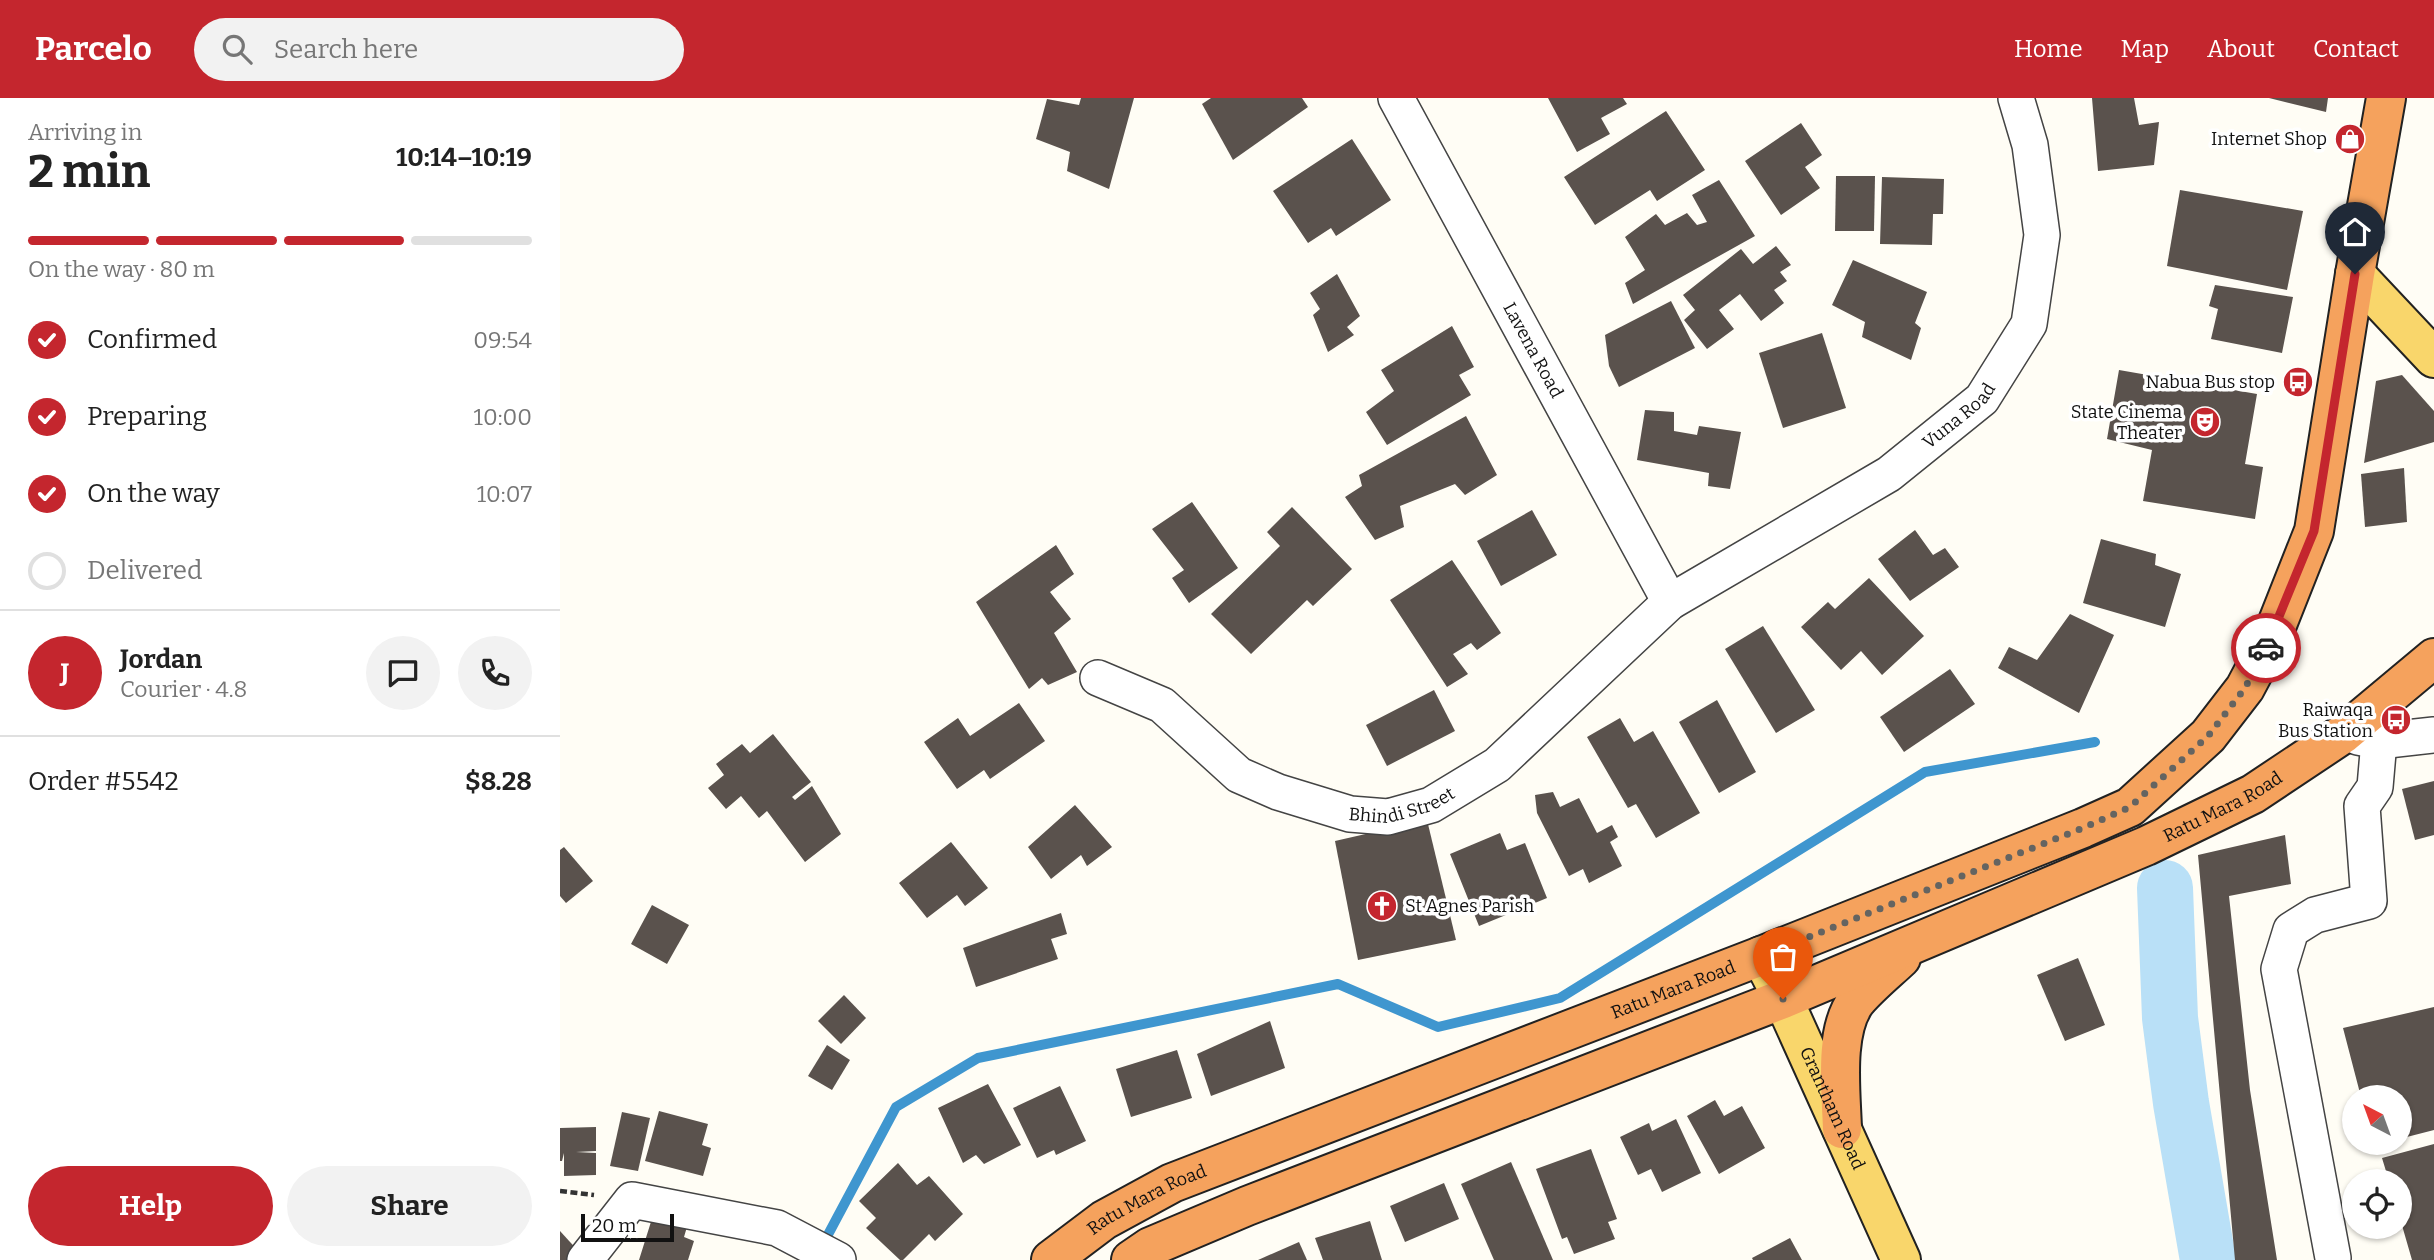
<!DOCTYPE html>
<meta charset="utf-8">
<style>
body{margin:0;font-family:Bitter,serif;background:#f2f2f2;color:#222;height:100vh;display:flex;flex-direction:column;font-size:26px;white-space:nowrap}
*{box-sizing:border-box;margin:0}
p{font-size:23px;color:#767676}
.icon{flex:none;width:38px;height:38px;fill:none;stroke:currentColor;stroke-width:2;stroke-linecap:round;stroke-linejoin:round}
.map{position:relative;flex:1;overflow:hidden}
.sheet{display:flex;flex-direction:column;background:#fff;width:560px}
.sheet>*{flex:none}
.needle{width:46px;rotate:319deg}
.buttons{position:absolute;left:1782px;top:987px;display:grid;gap:14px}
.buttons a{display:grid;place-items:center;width:70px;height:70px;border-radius:50%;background:#fff;box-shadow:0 2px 5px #0004;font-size:35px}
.scale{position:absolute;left:21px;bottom:18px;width:93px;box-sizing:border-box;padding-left:7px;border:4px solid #111;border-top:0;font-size:19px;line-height:24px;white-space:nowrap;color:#111;-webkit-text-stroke:5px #fff;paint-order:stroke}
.pin{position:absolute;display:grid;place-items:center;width:60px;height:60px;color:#fff;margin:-72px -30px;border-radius:50% 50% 50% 0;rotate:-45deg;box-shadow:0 0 7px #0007}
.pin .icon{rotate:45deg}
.courier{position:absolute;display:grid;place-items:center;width:70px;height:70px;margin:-35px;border:5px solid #c4262e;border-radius:50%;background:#fff;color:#222;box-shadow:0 2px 9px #0007}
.headline em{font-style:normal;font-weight:700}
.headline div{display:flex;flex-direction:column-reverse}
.headline{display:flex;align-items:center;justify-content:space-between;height:119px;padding:0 28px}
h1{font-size:46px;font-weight:700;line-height:52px}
.bar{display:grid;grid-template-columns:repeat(4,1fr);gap:10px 7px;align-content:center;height:84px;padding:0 28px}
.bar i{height:9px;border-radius:5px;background:#e0e0e0}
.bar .current{background:#c4262e}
.bar p{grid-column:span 4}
.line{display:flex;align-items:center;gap:18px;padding:0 28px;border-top:2px solid #e0e0e0}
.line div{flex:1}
.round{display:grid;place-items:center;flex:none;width:74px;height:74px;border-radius:37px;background:#f2f2f2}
ol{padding:0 28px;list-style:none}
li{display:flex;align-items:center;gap:21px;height:77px}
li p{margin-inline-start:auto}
li .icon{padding:7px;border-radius:50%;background:#c4262e;color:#fff;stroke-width:4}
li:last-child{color:#767676}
li i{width:38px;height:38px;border:4px solid #e0e0e0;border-radius:50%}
.action{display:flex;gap:14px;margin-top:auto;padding:14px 28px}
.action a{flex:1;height:80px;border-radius:42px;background:#c4262e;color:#fff;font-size:28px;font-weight:700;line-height:80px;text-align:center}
.action a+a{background:#f2f2f2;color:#222}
header{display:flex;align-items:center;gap:42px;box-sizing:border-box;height:98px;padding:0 35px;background:#c4262e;color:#fff}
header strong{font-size:33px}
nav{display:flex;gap:38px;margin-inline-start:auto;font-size:24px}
.search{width:490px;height:63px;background:#f2f2f2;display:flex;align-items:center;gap:18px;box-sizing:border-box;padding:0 24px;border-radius:38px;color:#767676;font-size:26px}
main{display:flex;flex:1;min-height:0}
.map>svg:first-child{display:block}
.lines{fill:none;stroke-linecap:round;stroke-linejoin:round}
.stream{stroke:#3f96cf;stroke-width:10}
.river{stroke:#b9e0f7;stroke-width:56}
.building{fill:#5a524d}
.minor-casing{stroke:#444;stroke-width:38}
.major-casing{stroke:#222;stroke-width:42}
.highway-casing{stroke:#222;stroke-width:42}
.path{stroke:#333;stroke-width:4.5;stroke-dasharray:7 3.5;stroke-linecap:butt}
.minor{stroke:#fff;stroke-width:35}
.major{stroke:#f9d66b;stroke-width:38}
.highway{stroke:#f5a25d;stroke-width:38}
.done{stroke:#646461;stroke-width:7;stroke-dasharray:0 12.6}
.route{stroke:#c4262e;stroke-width:9}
.labels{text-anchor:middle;stroke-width:7;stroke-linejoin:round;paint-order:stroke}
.poi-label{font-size:18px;fill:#111;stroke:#fff;text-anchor:end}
.street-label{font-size:18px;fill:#111;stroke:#fff}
</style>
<header>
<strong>Parcelo</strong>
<div class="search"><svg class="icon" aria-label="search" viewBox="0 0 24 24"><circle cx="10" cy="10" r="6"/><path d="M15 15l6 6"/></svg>Search here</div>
<nav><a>Home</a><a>Map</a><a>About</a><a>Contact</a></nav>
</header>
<main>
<section class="sheet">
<div class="headline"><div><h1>2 min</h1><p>Arriving in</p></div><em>10:14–10:19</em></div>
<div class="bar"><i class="current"></i><i class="current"></i><i class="current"></i><i></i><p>On the way · 80 m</p></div>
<ol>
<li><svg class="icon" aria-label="check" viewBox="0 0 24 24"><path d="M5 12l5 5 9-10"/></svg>Confirmed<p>09:54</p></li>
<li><svg class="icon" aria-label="check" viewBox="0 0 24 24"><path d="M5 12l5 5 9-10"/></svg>Preparing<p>10:00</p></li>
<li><svg class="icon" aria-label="check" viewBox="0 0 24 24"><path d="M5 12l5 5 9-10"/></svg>On the way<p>10:07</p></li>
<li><i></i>Delivered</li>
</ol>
<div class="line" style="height:126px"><b class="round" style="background:#c4262e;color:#fff">J</b><div><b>Jordan</b><p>Courier · 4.8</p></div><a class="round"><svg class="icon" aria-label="chat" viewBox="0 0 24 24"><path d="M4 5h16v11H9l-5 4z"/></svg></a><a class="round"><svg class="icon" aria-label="phone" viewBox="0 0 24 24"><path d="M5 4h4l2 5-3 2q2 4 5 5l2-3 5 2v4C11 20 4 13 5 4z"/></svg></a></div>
<div class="line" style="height:91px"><div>Order #5542</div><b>$8.28</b></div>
<div class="action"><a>Help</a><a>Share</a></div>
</section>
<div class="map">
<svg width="1874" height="1162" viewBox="0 0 1874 1162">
<rect width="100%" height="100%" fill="#fffdf5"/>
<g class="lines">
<polyline class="stream" points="263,1146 336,1009 418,960 778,886 878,929 1000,900 1365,674 1535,644"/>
<polyline class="river" points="1605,790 1610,920 1621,1005 1648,1162"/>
</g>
<g class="building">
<polygon points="521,0 574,0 549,91 507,73 510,54 476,41 487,1 519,7"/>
<polygon points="651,0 742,0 748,9 673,62 642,6"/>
<polygon points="988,0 1063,0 1067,6 1041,20 1050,36 1017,54"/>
<polygon points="1532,0 1574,0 1579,27 1599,24 1594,67 1538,73"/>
<polygon points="1709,0 1768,0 1766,14"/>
<polygon points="1106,13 1145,72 1097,103 1090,92 1035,127 1004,79"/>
<polygon points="1241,25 1262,57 1245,69 1260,90 1221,117 1185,63"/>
<polygon points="792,41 831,102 776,138 771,130 748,145 713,93"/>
<polygon points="1276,78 1315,78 1314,133 1275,133"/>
<polygon points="1322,79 1384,81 1383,116 1373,116 1372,147 1320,146"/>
<polygon points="1159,82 1195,138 1073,206 1065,185 1085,172 1065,139 1096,116 1105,127 1127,115 1137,127 1147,124 1132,97"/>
<polygon points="1620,92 1743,113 1727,192 1607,168"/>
<polygon points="1216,148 1231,167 1220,174 1227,183 1214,192 1224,205 1201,223 1180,196 1159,212 1174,231 1147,251 1124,222 1135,212 1123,197 1181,151 1193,166"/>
<polygon points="1293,162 1367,194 1355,225 1361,230 1351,262 1302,239 1305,224 1272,207"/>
<polygon points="777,176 800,218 787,229 794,237 768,254 753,217 760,211 750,195"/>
<polygon points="1655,187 1733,199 1722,255 1651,241 1658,211 1649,208"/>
<polygon points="1111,203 1135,250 1059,289 1049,268 1045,237"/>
<polygon points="892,228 914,269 899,277 911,297 827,347 806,314 834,293 821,272"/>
<polygon points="1262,235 1286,310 1223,330 1199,255"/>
<polygon points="1559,272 1697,296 1685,366 1703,369 1695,421 1583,403 1592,352 1547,341"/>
<polygon points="1842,277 1874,313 1874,344 1804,365 1816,283"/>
<polygon points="1085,312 1114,314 1114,333 1137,337 1139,328 1181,334 1170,391 1148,388 1149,375 1077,362"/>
<polygon points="906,318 937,377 905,397 895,386 840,408 844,429 815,442 785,399 802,388 799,377"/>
<polygon points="1844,370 1847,424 1805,429 1801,376"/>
<polygon points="632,404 678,470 629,505 612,480 624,472 592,431"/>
<polygon points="732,409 792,471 753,508 747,502 691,556 651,516 720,448 707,434"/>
<polygon points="972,412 997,457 941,488 917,443"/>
<polygon points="1355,432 1373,457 1385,450 1399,469 1350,503 1318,461"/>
<polygon points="1541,441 1596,456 1595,467 1621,476 1605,529 1523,505"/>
<polygon points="496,447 514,476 490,494 511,521 494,535 517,574 488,587 482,580 469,591 416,504"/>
<polygon points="892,462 941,535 917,552 911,545 893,556 908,576 887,589 830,502"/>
<polygon points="1309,480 1364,538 1322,577 1301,553 1281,572 1241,529 1268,504 1275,511"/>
<polygon points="1510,516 1554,537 1519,615 1438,570 1449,549 1477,562"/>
<polygon points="1203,528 1255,612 1216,635 1165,551"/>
<polygon points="1390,571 1415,606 1344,654 1320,619"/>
<polygon points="874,592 895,633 827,668 806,627"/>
<polygon points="1157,602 1196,674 1159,695 1119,624"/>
<polygon points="459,605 485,643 430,681 424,672 397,691 364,644 398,620 410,638"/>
<polygon points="1060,620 1074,644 1093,633 1140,715 1096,740 1076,706 1068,710 1027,639"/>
<polygon points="213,636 251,684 232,699 235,702 252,688 281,736 245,764 207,713 199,720 181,698 166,711 148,690 164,677 156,666 182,646 190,655"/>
<polygon points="1874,683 1874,737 1855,742 1842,691"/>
<polygon points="993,694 1000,709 1019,700 1037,735 1052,727 1058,739 1050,744 1062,768 1029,785 1023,771 1009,778 977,715 975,697"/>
<polygon points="515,707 552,749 527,768 521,757 491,781 468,749"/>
<polygon points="867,722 896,842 798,862 775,743"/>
<polygon points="940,735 947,752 965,745 987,800 919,828 890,756"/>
<polygon points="1725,737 1731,786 1669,798 1690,992 1717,1162 1675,1162 1638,757"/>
<polygon points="391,744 428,790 405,808 397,797 367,820 339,785"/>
<polygon points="4,749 33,783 6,805 0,798 0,752"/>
<polygon points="92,807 129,827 107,866 71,846"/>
<polygon points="501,815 507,836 491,841 498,861 416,889 403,850"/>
<polygon points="1518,860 1545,927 1505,943 1477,877"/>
<polygon points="284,897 306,920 281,946 258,923"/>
<polygon points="1874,909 1874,1032 1839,1041 1839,999 1801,999 1783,930"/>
<polygon points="710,923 725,970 651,998 637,956"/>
<polygon points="267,947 290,962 272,992 248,978"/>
<polygon points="617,952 632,1000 571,1019 556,971"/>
<polygon points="428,986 461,1047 424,1066 416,1057 403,1065 378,1010"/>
<polygon points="500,988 526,1043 496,1057 494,1052 477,1060 453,1010"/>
<polygon points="1155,1002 1164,1018 1182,1008 1205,1050 1159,1076 1127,1018"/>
<polygon points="99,1013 148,1026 142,1047 151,1050 143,1078 85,1063"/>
<polygon points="62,1014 90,1020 78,1073 50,1068"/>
<polygon points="1116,1021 1141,1075 1102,1094 1091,1071 1078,1077 1060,1039 1089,1025 1092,1033"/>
<polygon points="36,1029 36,1053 16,1054 36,1055 36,1077 4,1078 4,1055 2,1063 0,1063 0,1030"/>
<polygon points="1874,1046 1874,1162 1852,1162 1839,1117 1839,1083 1829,1083 1822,1060"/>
<polygon points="1031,1051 1057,1121 1048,1124 1055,1141 1014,1156 1007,1139 1002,1141 976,1071"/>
<polygon points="951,1064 993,1162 934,1162 901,1086"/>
<polygon points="338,1065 357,1087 369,1078 403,1116 375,1143 369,1136 343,1162 340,1162 306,1130 316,1120 299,1103"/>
<polygon points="884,1085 899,1121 845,1144 830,1108"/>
<polygon points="95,1111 129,1122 124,1139 134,1143 128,1162 79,1162"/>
<polygon points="810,1123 822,1162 763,1162 755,1140"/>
<polygon points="0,1133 21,1156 15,1162 0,1162"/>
<polygon points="1230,1140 1242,1162 1193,1162 1192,1160"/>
<polygon points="739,1144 747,1162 698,1162"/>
</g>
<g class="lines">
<g class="minor-casing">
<g id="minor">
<path id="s1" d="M 836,0 L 1110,504"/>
<path id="s2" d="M 538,580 L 602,607 L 679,677 L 718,694 L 790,716 L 828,719 L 871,707 L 937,667 L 1110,504 L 1329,376 L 1422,301 L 1469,226 L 1482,137 L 1470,47 L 1456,0"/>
<polyline points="1798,639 1819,643 1874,637"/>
<polyline points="1773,1160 1719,871 1731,832 1755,817 1809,803 1802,708 1815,689 1819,643"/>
<polyline points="25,1162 72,1102 217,1130 278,1162"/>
</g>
</g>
<g class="major-casing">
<g id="major">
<polyline points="1795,176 1874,260"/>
<path id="s3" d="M 1201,858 L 1223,901 L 1341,1162"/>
</g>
</g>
<g class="highway-casing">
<g id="highway">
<path d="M 1282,1031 C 1281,995 1273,932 1297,902 C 1310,887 1326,874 1341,860"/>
<path id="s4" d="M 491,1162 L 544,1122 L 612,1085 L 1201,858 L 1523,730 L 1570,709 L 1648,638 L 1685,590 L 1712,539 L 1754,433 L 1795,176 L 1826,0"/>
<path id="s5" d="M 571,1162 L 590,1149 L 687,1108 L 1223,901 L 1586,748 L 1693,696 L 1783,636 L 1874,560"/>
</g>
</g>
<polyline class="path" points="0,1093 34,1097"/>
<use href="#minor" class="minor"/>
<use href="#major" class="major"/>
<use href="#highway" class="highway"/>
</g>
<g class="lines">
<polyline class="done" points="1223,901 1201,858 1523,730 1570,709 1648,638 1685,590 1706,550"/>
<polyline class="route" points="1706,550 1754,433 1795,176"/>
</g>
<defs>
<g id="shop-disc" transform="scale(1.575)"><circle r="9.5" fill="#c4262e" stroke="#fff"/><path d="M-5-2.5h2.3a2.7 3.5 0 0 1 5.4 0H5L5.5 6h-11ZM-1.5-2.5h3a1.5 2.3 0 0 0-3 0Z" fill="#fff"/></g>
<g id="bus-disc" transform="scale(1.575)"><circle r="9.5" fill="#c4262e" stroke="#fff"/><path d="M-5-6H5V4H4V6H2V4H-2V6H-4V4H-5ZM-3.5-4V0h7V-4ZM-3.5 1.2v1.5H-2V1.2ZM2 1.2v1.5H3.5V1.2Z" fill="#fff"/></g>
<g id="theatre-disc" transform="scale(1.575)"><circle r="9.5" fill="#c4262e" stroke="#fff"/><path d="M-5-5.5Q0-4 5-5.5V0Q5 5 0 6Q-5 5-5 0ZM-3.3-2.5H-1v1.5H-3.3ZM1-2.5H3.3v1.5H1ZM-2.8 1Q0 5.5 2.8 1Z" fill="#fff"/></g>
<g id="church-disc" transform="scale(1.575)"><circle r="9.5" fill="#c4262e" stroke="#fff"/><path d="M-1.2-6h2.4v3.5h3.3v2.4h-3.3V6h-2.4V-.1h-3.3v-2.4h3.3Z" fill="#fff"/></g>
</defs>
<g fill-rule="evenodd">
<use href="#shop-disc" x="1790" y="41"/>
<use href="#bus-disc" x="1738" y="284"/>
<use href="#theatre-disc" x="1645" y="324"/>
<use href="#bus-disc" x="1836" y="622"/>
<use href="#church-disc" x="822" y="808"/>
</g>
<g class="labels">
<g class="poi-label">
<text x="1767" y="47">Internet Shop</text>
<text x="1715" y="290">Nabua Bus stop</text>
<text x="1622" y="320">State Cinema<tspan x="1622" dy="21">Theater</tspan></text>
<text x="1813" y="618">Raiwaqa<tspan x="1813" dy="21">Bus Station</tspan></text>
<text x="845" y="814" text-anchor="start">St Agnes Parish</text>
</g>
<g class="street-label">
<text dy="6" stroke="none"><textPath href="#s1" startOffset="287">Lavena Road</textPath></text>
<text dy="6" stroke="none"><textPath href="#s2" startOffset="1034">Vuna Road</textPath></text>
<text dy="6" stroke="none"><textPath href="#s2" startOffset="345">Bhindi Street</textPath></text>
<text dy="6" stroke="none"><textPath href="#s5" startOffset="1183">Ratu Mara Road</textPath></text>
<text dy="6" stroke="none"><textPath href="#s4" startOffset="681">Ratu Mara Road</textPath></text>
<text dy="6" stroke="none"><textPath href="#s3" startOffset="168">Grantham Road</textPath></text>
<text dy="6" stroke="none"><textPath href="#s4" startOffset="114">Ratu Mara Road</textPath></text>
</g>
</g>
</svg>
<div class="buttons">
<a><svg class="needle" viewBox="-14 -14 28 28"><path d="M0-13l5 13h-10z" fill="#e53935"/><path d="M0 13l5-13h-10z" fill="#767676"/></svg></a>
<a><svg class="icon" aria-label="locate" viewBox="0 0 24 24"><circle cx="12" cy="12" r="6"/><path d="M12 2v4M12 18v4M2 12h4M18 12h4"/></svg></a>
</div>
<div class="scale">20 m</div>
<div class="pin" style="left:1223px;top:901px;background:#ea580c"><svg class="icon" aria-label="bag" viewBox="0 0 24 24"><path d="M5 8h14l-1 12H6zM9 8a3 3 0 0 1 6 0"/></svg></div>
<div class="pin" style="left:1795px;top:176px;background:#1f2937"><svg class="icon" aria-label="home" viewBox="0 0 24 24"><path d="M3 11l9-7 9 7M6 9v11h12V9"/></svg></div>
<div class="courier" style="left:1706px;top:550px"><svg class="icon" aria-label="car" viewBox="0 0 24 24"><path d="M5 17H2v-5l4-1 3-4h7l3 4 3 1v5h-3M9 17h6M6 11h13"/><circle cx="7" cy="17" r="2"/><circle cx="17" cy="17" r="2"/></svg></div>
</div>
</main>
